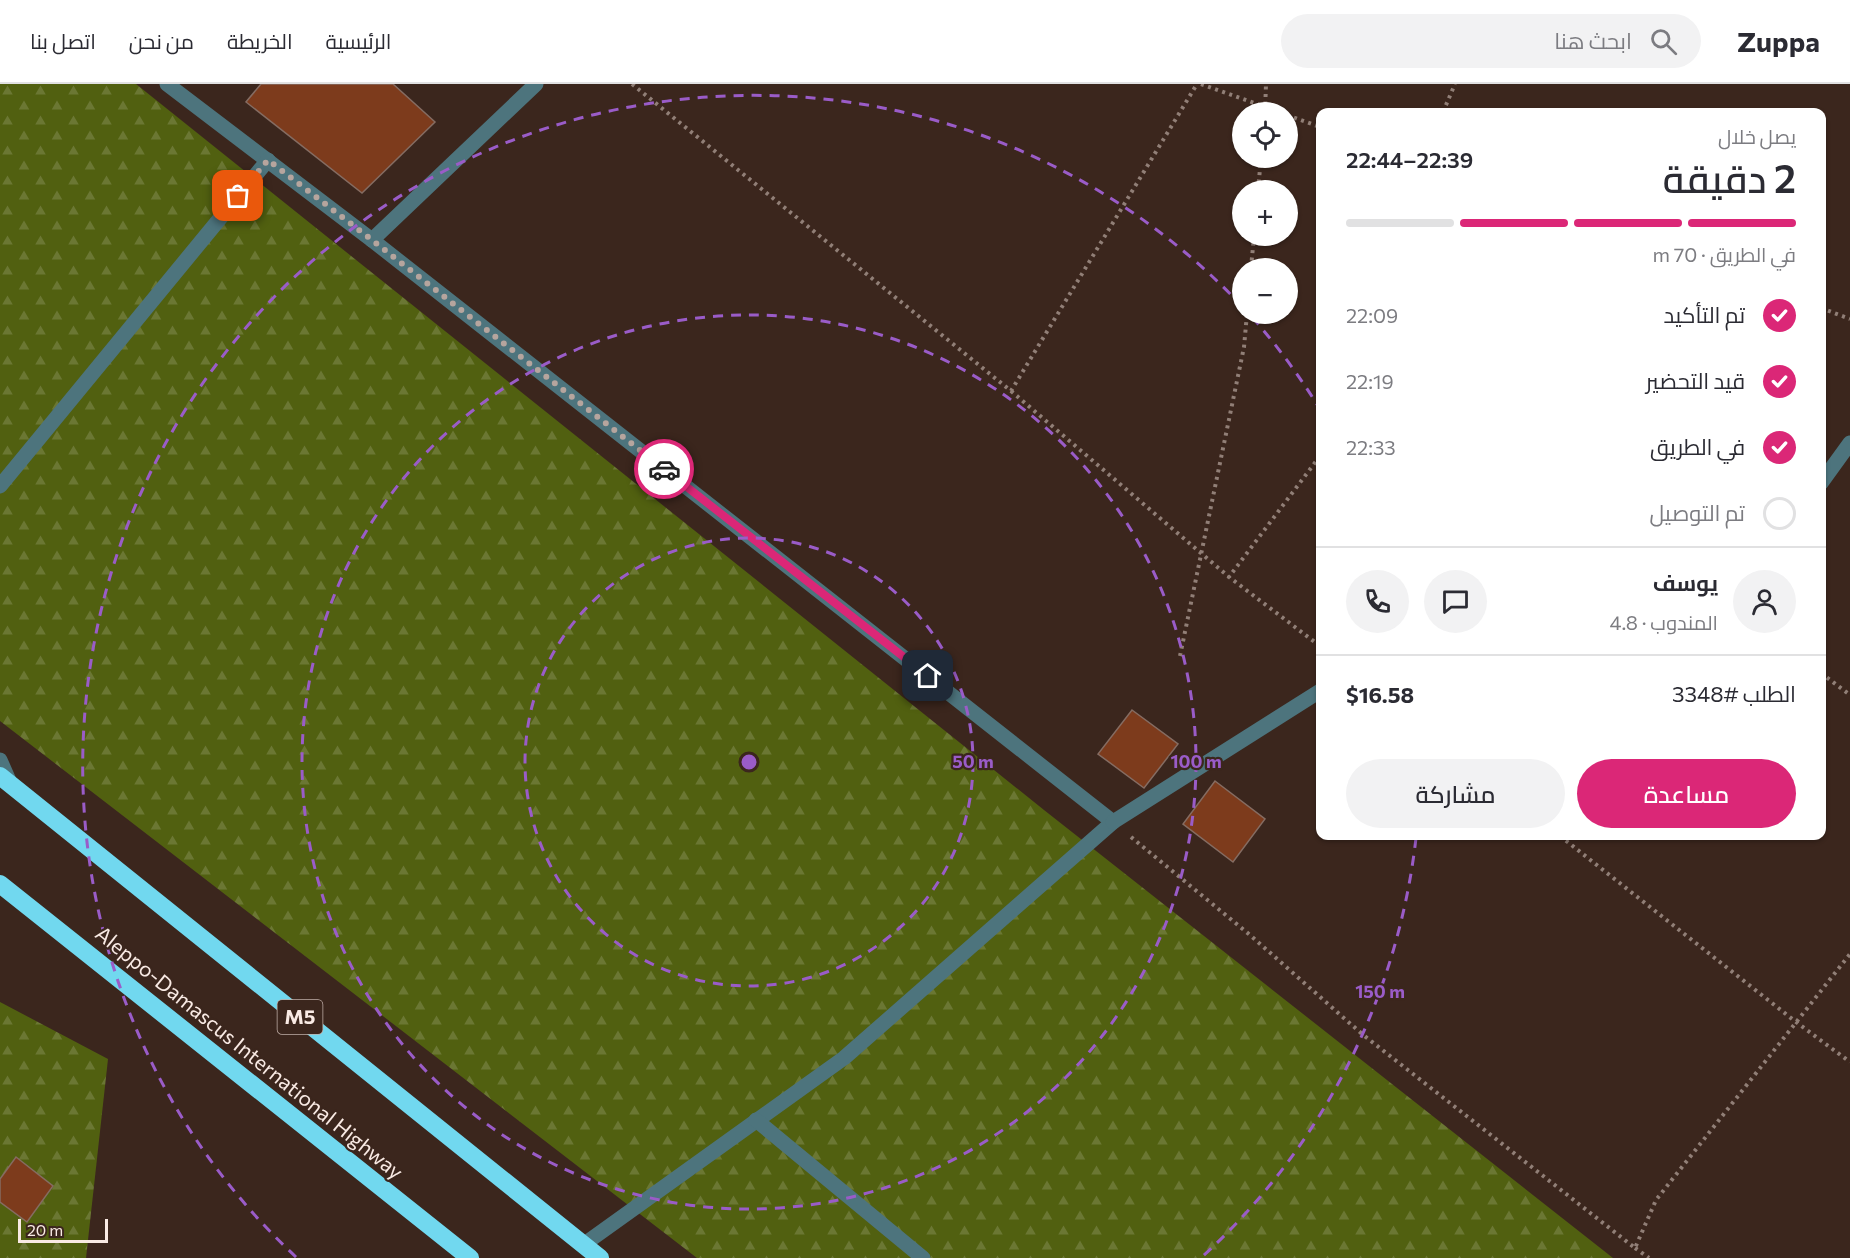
<!DOCTYPE html>
<html lang="ar">
<meta charset="utf-8">
<style>
body{margin:0;font-family:Commissioner,Cairo,sans-serif;background:#f2f2f3;color:#2b2b33;direction:rtl;height:100vh;display:flex;flex-direction:column;font-size:22px;white-space:nowrap}
*{box-sizing:border-box;margin:0}
p{font-size:20px;color:#7c7c81}
.icon{flex:none;width:33px;height:33px;fill:none;stroke:currentColor;stroke-width:2;stroke-linecap:round;stroke-linejoin:round}
.map{position:relative;flex:1;overflow:hidden;direction:ltr}
.details{position:absolute;left:1316px;top:24px;width:510px;height:732px;display:flex;flex-direction:column;background:#fff;border-radius:12px;box-shadow:0 2px 4px #0004;direction:rtl}
.details>*{flex:none}
.buttons{position:absolute;left:1232px;top:18px;display:grid;gap:12px}
.buttons a{display:grid;place-items:center;width:66px;height:66px;border-radius:50%;background:#fff;box-shadow:0 2px 4px #0004;font-size:30px}
.scale{position:absolute;left:18px;bottom:15px;width:90px;box-sizing:border-box;padding-left:6px;border:3px solid #f9eae4;border-top:0;font-size:16px;line-height:21px;white-space:nowrap;color:#f9eae4;-webkit-text-stroke:4px #3b261d;paint-order:stroke}
.pin{position:absolute;display:grid;place-items:center;width:51px;height:51px;color:#fff;margin:-26px;border-radius:12px;box-shadow:0 3px 9px #0006}
.courier{position:absolute;display:grid;place-items:center;width:60px;height:60px;margin:-30px;border:4px solid #db2777;border-radius:50%;background:#fff;color:#222;box-shadow:0 2px 8px #0007}
.summary em{font-style:normal;font-weight:600}
.summary div{display:flex;flex-direction:column-reverse}
.summary{display:flex;align-items:center;justify-content:space-between;height:102px;padding:0 30px}
h1{font-size:39px;font-weight:600;line-height:45px}
.bar{display:grid;grid-template-columns:repeat(4,1fr);gap:9px 6px;align-content:center;height:72px;padding:0 30px}
.bar i{height:8px;border-radius:4px;background:#e1e1e2}
.bar .current{background:#db2777}
.bar p{grid-column:span 4}
.line{display:flex;align-items:center;gap:15px;padding:0 30px;border-top:2px solid #e1e1e2}
.line div{flex:1}
.round{display:grid;place-items:center;flex:none;width:63px;height:63px;border-radius:32px;background:#f2f2f3}
ol{padding:0 30px;list-style:none}
li{display:flex;align-items:center;gap:18px;height:66px}
li p{margin-inline-start:auto}
li .icon{padding:6px;border-radius:50%;background:#db2777;color:#fff;stroke-width:4}
li:last-child{color:#7c7c81}
li i{width:33px;height:33px;border:3px solid #e1e1e2;border-radius:50%}
.action{display:flex;gap:12px;margin-top:auto;padding:12px 30px}
.action a{flex:1;height:69px;border-radius:36px;background:#db2777;color:#fff;font-size:24px;font-weight:600;line-height:69px;text-align:center}
.action a+a{background:#f2f2f3;color:#2b2b33}
header{display:flex;align-items:center;gap:36px;box-sizing:border-box;height:84px;padding:0 30px;background:#fff;border-bottom:2px solid #e1e1e2}
header strong{font-size:28px}
nav{display:flex;gap:33px;margin-inline-start:auto;font-size:21px}
.search{width:420px;height:54px;background:#f2f2f3;display:flex;align-items:center;gap:15px;box-sizing:border-box;padding:0 21px;border-radius:33px;color:#7c7c81;font-size:22px}
.map>svg:first-child{display:block}
.forest{fill:url(#forest-firs)}
.building{fill:#7d3b1c;stroke:#856c62;stroke-width:1.5}
.lines{fill:none;stroke-linecap:round;stroke-linejoin:round}
.path{stroke:#917f77;stroke-width:4;stroke-dasharray:3 4.5;stroke-linecap:butt}
.street{stroke:#4d747d;stroke-width:15}
.highway{stroke:#71d8ef;stroke-width:18}
.done{stroke:#b6a59e;stroke-width:6;stroke-dasharray:0 10.8}
.route{stroke:#db2777;stroke-width:8}
.ring{fill:none;stroke:#9a5cc8;stroke-width:3;stroke-dasharray:10 8}
.labels{text-anchor:middle;stroke-width:4.5;stroke-linejoin:round;paint-order:stroke}
.shield{fill:#3b261d;stroke:#c0afa8;stroke-width:1.5}
.shield-label{font-size:20px;font-weight:bold;fill:#f9eae4}
.street-label{font-size:21px;fill:#f9eae4;stroke:#3b261d}
.centre{fill:#9a5cc8;stroke:#3b261d;stroke-width:3}
.ring-label{font-size:18px;text-anchor:middle;font-weight:bold;fill:#9a5cc8;stroke:#3b261d;stroke-width:4.5;stroke-linejoin:round;paint-order:stroke}
</style>
<header>
<strong>Zuppa</strong>
<div class="search"><svg class="icon" aria-label="search" viewBox="0 0 24 24"><circle cx="10" cy="10" r="6"/><path d="M15 15l6 6"/></svg>ابحث هنا</div>
<nav><a>الرئيسية</a><a>الخريطة</a><a>من نحن</a><a>اتصل بنا</a></nav>
</header>
<div class="map">
<svg width="1850" height="1174" viewBox="0 0 1850 1174">
<defs>
<pattern id="forest-firs" width="22" height="20" patternUnits="userSpaceOnUse" patternTransform="scale(1.5)"><rect width="22" height="20" fill="#516010"/><path d="M5 1l3.5 6h-7zM16 11l3.5 6h-7z" fill="#6b7733"/></pattern>
</defs>
<rect width="100%" height="100%" fill="#3b261d"/>
<g class="forest">
<polygon points="0,0 136,0 1044,726 1613,1174 697,1174 0,637"/>
<polygon points="0,918 108,975 86,1174 0,1174"/>
</g>
<g class="building">
<polygon points="261,0 393,0 435,38 362,109 246,18"/>
<polygon points="1132,626 1178,660 1144,704 1098,670"/>
<polygon points="1215,697 1265,735 1233,778 1183,740"/>
<polygon points="16,1073 53,1102 27,1138 0,1118 0,1095"/>
</g>
<g class="lines">
<g class="path">
<polyline points="632,0 1011,307 1197,0"/>
<polyline points="1201,0 1279,28"/>
<polyline points="1265,28 1266,0"/>
<polyline points="1443,28 1455,0"/>
<polyline points="1287,31 1320,43"/>
<polyline points="1258,106 1261,74"/>
<polyline points="1251,184 1254,152"/>
<polyline points="1821,224 1850,235"/>
<polyline points="1011,307 1229,493"/>
<polyline points="1320,372 1229,493 1320,562"/>
<polyline points="1180,572 1244,263 1247,230"/>
<polyline points="1821,589 1850,611"/>
<polyline points="1560,752 1796,938 1850,978"/>
<polyline points="1131,753 1250,851 1362,950 1635,1164 1656,1116 1850,870"/>
<polyline points="1635,1164 1649,1174"/>
</g>
<g class="street">
<polyline points="167,0 372,156 1113,738 844,974 583,1161"/>
<polyline points="372,156 536,0"/>
<polyline points="1821,399 1850,359"/>
<polyline points="0,402 268,76"/>
<polyline points="0,676 11,701"/>
<polyline points="1113,738 1320,607"/>
<polyline points="756,1036 923,1174"/>
</g>
<g class="highway">
<polyline points="0,692 600,1174"/>
<polyline points="0,800 470,1174"/>
</g>
</g>
<g class="lines">
<polyline class="done" points="238,112 268,76 372,156 664,385"/>
<polyline class="route" points="664,385 928,592"/>
</g>
<g class="ring">
<circle cx="749" cy="678" r="224"/>
<circle cx="749" cy="678" r="447"/>
<path d="M1416 754A671 671 0 0 1 1202 1173M296 1173A671 671 0 1 1 1240 220M1252 233A671 671 0 0 1 1318 322"/>
</g>
<g class="labels">
<rect class="shield" x="277.5" y="916" width="45" height="34" rx="4.5"/>
<g class="shield-label">
<text x="300" y="940">M5</text>
</g>
<g class="street-label">
<text transform="translate(249 969) rotate(39)" y="7">Aleppo-Damascus International Highway</text>
</g>
</g>
<circle cx="749" cy="678" r="9" class="centre"/>
<g class="ring-label">
<text x="973" y="684">50 m</text>
<text x="1196" y="684">100 m</text>
<text x="1380" y="914">150 m</text>
</g>
</svg>
<div class="buttons">
<a><svg class="icon" aria-label="locate" viewBox="0 0 24 24"><circle cx="12" cy="12" r="6"/><path d="M12 2v4M12 18v4M2 12h4M18 12h4"/></svg></a>
<a>+</a>
<a>−</a>
</div>
<div class="scale">20 m</div>
<div class="pin" style="left:238px;top:112px;background:#ea580c"><svg class="icon" aria-label="bag" viewBox="0 0 24 24"><path d="M5 8h14l-1 12H6zM9 8a3 3 0 0 1 6 0"/></svg></div>
<div class="pin" style="left:928px;top:592px;background:#1f2937"><svg class="icon" aria-label="home" viewBox="0 0 24 24"><path d="M3 11l9-7 9 7M6 9v11h12V9"/></svg></div>
<div class="courier" style="left:664px;top:385px"><svg class="icon" aria-label="car" viewBox="0 0 24 24"><path d="M5 17H2v-5l4-1 3-4h7l3 4 3 1v5h-3M9 17h6M6 11h13"/><circle cx="7" cy="17" r="2"/><circle cx="17" cy="17" r="2"/></svg></div>
<section class="details">
<div class="summary"><div><h1>2 دقيقة</h1><p>يصل خلال</p></div><em>22:39–22:44</em></div>
<div class="bar"><i class="current"></i><i class="current"></i><i class="current"></i><i></i><p>في الطريق · 70 m</p></div>
<ol>
<li><svg class="icon" aria-label="check" viewBox="0 0 24 24"><path d="M5 12l5 5 9-10"/></svg>تم التأكيد<p>22:09</p></li>
<li><svg class="icon" aria-label="check" viewBox="0 0 24 24"><path d="M5 12l5 5 9-10"/></svg>قيد التحضير<p>22:19</p></li>
<li><svg class="icon" aria-label="check" viewBox="0 0 24 24"><path d="M5 12l5 5 9-10"/></svg>في الطريق<p>22:33</p></li>
<li><i></i>تم التوصيل</li>
</ol>
<div class="line" style="height:108px"><a class="round"><svg class="icon" aria-label="person" viewBox="0 0 24 24"><circle cx="12" cy="8" r="4"/><path d="M4 21q1-7 8-7t8 7"/></svg></a><div><b>يوسف</b><p>المندوب · 4.8</p></div><a class="round"><svg class="icon" aria-label="chat" viewBox="0 0 24 24"><path d="M4 5h16v11H9l-5 4z"/></svg></a><a class="round"><svg class="icon" aria-label="phone" viewBox="0 0 24 24"><path d="M5 4h4l2 5-3 2q2 4 5 5l2-3 5 2v4C11 20 4 13 5 4z"/></svg></a></div>
<div class="line" style="height:78px"><div>الطلب #3348</div><b>$16.58</b></div>
<div class="action"><a>مساعدة</a><a>مشاركة</a></div>
</section>
</div>
